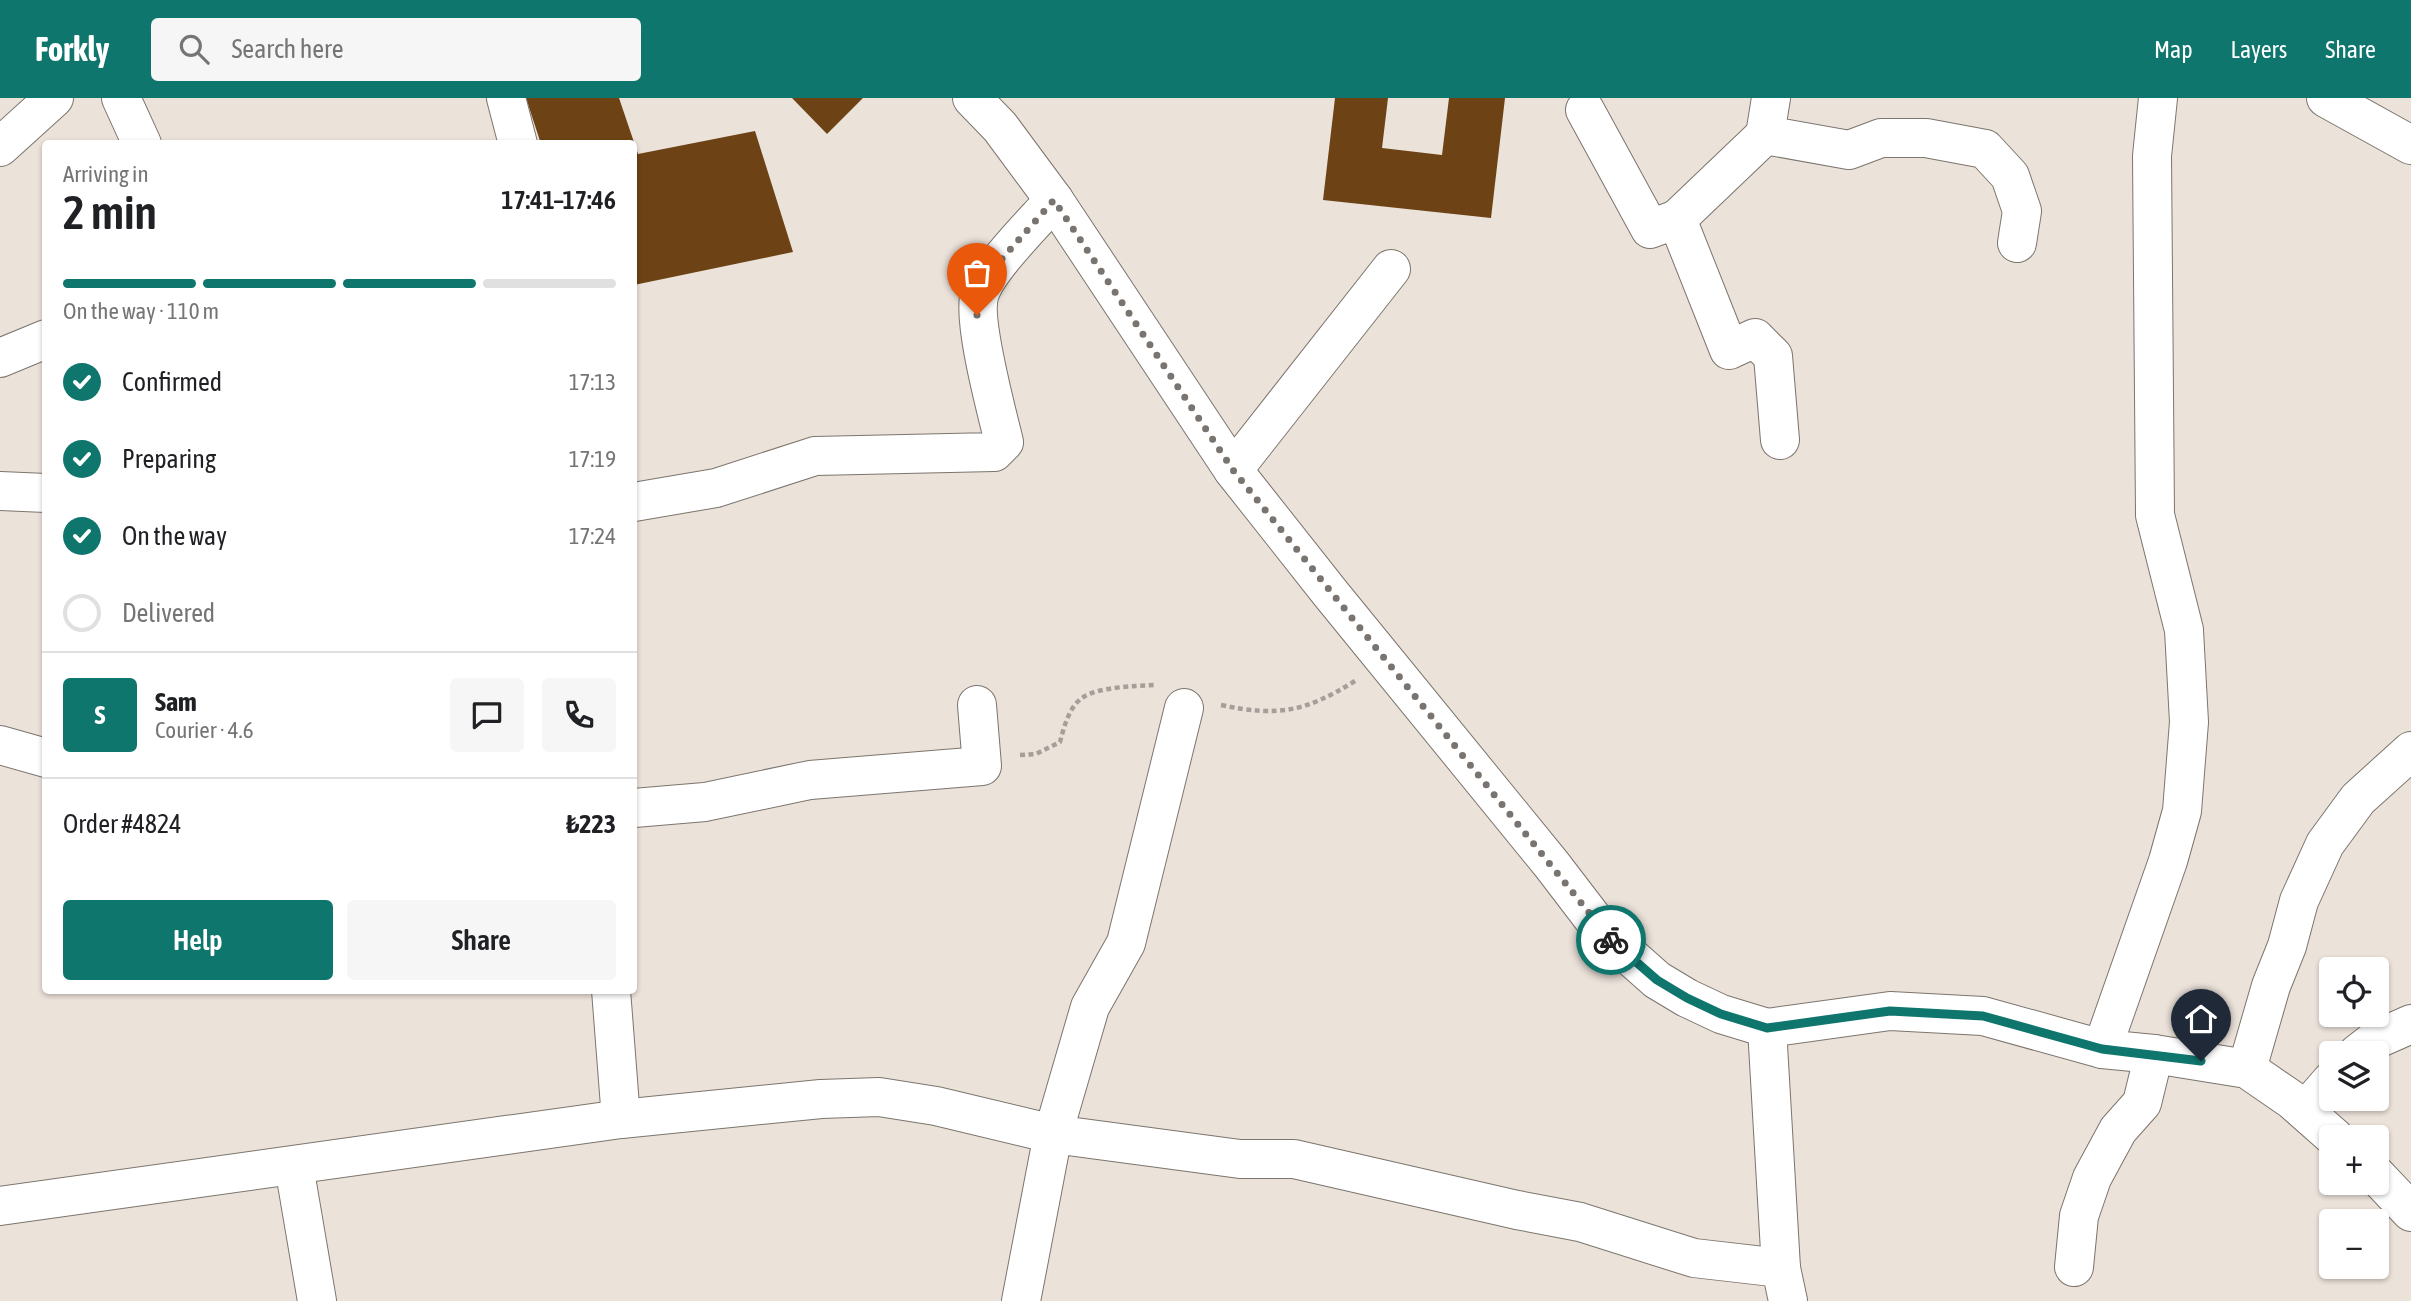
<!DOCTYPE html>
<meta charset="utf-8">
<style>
body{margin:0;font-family:"Asap Condensed",sans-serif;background:#f6f6f6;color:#202124;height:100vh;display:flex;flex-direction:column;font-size:26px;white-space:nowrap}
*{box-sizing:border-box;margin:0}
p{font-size:23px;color:#757577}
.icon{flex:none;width:38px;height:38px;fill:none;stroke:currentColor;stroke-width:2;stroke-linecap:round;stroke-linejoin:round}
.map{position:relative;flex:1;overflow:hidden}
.details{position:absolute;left:42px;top:42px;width:595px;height:854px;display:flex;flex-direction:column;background:#fff;border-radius:7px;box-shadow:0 2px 5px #0004}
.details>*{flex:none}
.buttons{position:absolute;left:2319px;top:859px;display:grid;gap:14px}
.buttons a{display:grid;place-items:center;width:70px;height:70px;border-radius:7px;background:#fff;box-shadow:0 2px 5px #0004;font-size:35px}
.pin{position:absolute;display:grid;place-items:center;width:60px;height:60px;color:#fff;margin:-72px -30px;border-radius:50% 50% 50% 0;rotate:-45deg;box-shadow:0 0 7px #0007}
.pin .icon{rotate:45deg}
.courier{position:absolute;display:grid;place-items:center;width:70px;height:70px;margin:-35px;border:5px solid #0f766e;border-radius:50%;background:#fff;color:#222;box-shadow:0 2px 9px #0007}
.headline em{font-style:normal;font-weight:600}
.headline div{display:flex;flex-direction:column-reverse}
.headline{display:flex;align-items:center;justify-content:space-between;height:119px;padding:0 21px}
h1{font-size:46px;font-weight:600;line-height:52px}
.bar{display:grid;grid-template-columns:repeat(4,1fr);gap:10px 7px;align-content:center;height:84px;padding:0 21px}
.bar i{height:9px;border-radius:5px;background:#e0e0e0}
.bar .selected{background:#0f766e}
.bar p{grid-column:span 4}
.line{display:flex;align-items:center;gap:18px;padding:0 21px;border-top:2px solid #e0e0e0}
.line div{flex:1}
.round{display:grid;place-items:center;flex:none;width:74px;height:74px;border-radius:7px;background:#f6f6f6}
ol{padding:0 21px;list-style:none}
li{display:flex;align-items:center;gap:21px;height:77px}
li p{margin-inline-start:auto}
li .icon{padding:7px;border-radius:50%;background:#0f766e;color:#fff;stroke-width:4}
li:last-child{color:#757577}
li i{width:38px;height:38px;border:4px solid #e0e0e0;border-radius:50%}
.action{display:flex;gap:14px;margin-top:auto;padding:14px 21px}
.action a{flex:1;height:80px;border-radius:7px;background:#0f766e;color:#fff;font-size:28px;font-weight:600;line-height:80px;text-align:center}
.action a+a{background:#f6f6f6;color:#202124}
header{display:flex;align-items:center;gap:42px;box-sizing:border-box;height:98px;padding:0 35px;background:#0f766e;color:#fff}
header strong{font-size:33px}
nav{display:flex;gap:38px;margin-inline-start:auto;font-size:24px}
.search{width:490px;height:63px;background:#f6f6f6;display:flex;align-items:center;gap:18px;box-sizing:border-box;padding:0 24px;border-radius:7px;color:#757577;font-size:26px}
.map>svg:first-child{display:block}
.building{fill:#6d4214}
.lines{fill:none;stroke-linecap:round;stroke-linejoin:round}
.minor-casing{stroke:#7c756d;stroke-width:40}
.path{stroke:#a69f99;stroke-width:4.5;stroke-dasharray:5 3.5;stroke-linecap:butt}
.minor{stroke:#fff;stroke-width:38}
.done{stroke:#79746f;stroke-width:7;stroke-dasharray:0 12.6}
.route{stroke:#0f766e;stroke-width:9}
</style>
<header>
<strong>Forkly</strong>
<div class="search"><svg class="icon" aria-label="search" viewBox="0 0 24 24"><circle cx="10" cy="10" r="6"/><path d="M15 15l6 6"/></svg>Search here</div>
<nav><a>Map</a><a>Layers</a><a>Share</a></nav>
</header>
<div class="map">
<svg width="2411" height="1203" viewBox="0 0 2411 1203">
<rect width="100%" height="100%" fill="#ebe2da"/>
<g class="building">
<polygon points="526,0 619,0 638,56 755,33 793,154 634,187 634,46 541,46"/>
<polygon points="792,0 863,0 827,36"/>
<polygon points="1335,0 1388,0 1382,50 1442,57 1449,0 1505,0 1491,120 1323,102"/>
</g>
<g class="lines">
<g class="minor-casing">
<g id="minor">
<polyline points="121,0 142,46"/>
<polyline points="506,0 518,46"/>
<polyline points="972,0 1000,29 1054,102 1233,372 1331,496 1552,767 1604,835 1657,882 1687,900 1721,916 1767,930 1781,1170 1788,1203"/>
<polyline points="1771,0 1765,37 1849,52 1881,40 1926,40 1985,51 2010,78 2022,113 2017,145"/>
<polyline points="2326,0 2411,47"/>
<polyline points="1585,12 1650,131 1677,121 1729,252 1755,240 1773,258 1780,342"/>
<polyline points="0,49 54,0"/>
<polyline points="1677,121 1765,37"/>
<polyline points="0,260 46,241"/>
<polyline points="1233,372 1391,171"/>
<polyline points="0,393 46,395"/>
<path d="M 634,404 L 716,390 L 815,358 L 994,354 L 1004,344 C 997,315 971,219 980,195 C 989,169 1035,124 1054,102"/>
<polyline points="0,647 46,660"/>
<polyline points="634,710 705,704 810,682 982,668 977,607"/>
<polyline points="611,892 621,1021"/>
<polyline points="1767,930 1890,913 1983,918 2102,951 2154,956 2247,971 2292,1002 2335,1040"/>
<polyline points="2102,951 2168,763 2182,713 2189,624 2184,532 2155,417 2152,58 2158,0"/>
<polyline points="2357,956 2375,942 2411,926"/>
<polyline points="2247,971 2271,888 2287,848 2299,803 2325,746 2358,701 2411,653"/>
<polyline points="2305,1013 2331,983"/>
<polyline points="294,1068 317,1203"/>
<polyline points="2376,1077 2411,1114"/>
<polyline points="0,1108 621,1021 821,1001 879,999 936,1008 1053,1036 1240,1061 1294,1061 1517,1112 1580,1124 1694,1160 1781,1170"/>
<polyline points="2074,1169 2079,1118 2092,1080 2118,1032 2142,1005 2154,956"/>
<polyline points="1021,1203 1053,1036 1090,909 1126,845 1184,610"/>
</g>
</g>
<g class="path">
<path d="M 1221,607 C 1278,619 1305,614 1355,583"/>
<path d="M 1020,657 L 1036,656 L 1060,644 C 1064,629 1069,609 1082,600 C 1096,589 1136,588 1154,587"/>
</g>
<use href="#minor" class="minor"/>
</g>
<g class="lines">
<polyline class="done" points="977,217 980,195 1000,163 1054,102 1233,372 1611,842"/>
<polyline class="route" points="1611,842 1657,882 1687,900 1721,916 1767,930 1890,913 1983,918 2102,951 2201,963"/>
</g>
</svg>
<div class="buttons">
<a><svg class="icon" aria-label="locate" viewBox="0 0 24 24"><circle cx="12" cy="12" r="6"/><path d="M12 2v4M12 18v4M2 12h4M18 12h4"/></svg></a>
<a><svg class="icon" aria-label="layers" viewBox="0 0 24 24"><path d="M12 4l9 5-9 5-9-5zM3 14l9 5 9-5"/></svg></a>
<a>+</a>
<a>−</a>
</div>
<div class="pin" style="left:977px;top:217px;background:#ea580c"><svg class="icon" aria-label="bag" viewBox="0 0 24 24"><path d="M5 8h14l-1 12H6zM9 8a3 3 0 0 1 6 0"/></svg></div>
<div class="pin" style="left:2201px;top:963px;background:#1f2937"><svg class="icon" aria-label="home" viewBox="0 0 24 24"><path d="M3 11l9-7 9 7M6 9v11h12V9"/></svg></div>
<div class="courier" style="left:1611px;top:842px"><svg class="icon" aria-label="bike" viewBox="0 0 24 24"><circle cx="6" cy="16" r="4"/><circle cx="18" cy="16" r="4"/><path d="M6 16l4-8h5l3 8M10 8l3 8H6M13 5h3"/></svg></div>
<section class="details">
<div class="headline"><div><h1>2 min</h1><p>Arriving in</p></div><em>17:41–17:46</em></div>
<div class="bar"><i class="selected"></i><i class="selected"></i><i class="selected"></i><i></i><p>On the way · 110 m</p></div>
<ol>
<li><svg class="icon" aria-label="check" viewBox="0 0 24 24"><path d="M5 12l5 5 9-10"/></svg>Confirmed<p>17:13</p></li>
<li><svg class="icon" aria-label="check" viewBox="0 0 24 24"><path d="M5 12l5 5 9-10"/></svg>Preparing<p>17:19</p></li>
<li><svg class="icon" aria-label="check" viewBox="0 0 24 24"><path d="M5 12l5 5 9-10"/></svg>On the way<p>17:24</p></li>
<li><i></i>Delivered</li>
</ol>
<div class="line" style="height:126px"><b class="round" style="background:#0f766e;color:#fff">S</b><div><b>Sam</b><p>Courier · 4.6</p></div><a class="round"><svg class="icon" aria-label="chat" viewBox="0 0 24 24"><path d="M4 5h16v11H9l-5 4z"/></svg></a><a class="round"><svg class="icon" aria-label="phone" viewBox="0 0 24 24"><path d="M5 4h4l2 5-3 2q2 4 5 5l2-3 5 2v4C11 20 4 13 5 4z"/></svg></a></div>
<div class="line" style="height:91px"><div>Order #4824</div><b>₺223</b></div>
<div class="action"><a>Help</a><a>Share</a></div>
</section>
</div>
